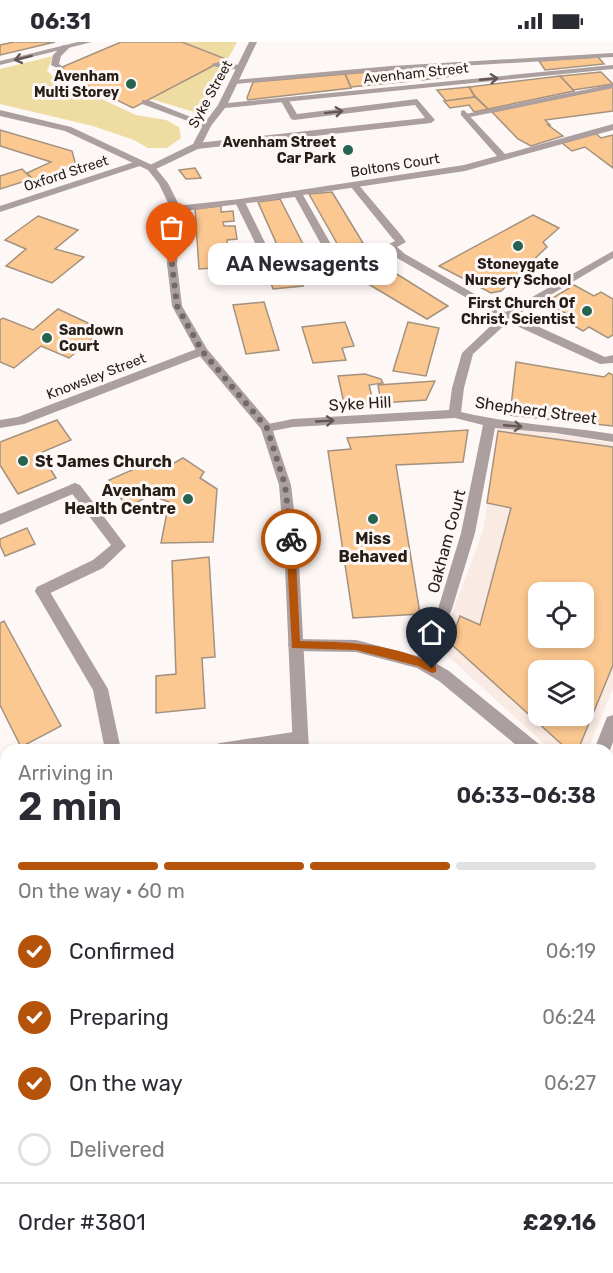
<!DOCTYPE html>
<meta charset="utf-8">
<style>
body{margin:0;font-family:Rubik,sans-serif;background:#f2f2f3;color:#2b2b33;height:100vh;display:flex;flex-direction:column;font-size:22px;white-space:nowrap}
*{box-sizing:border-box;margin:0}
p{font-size:20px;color:#7c7c81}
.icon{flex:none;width:33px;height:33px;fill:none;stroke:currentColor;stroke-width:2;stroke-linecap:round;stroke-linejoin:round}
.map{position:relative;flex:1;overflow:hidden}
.side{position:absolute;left:0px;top:702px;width:614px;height:530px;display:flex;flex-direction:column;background:#fff;border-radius:18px 18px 0 0;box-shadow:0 3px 9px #0003}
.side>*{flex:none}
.tools{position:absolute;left:528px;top:540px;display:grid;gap:12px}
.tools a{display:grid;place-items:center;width:66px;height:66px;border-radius:12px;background:#fff;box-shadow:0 3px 9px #0003;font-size:30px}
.pin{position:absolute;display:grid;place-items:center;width:51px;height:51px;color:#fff;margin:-62px -26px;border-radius:50% 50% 50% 0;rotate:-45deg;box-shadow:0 0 6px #0007}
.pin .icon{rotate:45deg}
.courier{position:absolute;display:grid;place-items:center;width:60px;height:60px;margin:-30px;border:4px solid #b45309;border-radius:50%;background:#fff;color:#222;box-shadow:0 2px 8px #0007}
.bubble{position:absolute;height:42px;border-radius:12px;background:#fff;box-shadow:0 3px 9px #0003;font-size:20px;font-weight:600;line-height:42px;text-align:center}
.overview em{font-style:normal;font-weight:600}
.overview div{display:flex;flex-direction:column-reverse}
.overview{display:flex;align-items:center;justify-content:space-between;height:102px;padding:0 18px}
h1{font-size:39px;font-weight:600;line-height:45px}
.bar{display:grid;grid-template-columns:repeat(4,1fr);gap:9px 6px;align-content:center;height:72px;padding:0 18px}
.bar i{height:8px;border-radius:4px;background:#e1e1e2}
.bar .current{background:#b45309}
.bar p{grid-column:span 4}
.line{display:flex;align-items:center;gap:15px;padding:0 18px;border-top:2px solid #e1e1e2}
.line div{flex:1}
ol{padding:0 18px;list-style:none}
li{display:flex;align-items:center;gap:18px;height:66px}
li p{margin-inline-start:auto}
li .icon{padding:6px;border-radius:50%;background:#b45309;color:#fff;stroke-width:4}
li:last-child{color:#7c7c81}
li i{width:33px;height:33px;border:3px solid #e1e1e2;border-radius:50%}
.status{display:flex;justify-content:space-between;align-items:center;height:42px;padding:0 30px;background:#fff;direction:ltr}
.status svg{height:16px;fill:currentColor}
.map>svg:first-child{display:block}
.built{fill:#f9eae4;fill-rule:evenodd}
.green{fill:#eedca2}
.building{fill:#fcc891;stroke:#a4927f;stroke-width:1.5;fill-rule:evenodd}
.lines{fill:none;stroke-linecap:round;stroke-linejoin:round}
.service{fill:#ac9f9f;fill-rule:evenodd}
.minor{fill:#ac9f9f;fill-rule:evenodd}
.tertiary{fill:#ac9f9f;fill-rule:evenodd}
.oneway{stroke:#625755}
.route{fill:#b45309}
.done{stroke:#716965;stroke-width:6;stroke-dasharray:0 10.8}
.poi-dot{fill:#266451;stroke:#fdf7f5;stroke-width:2}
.labels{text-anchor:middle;stroke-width:6;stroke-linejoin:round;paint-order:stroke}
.far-street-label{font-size:14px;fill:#261c18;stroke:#fdf7f5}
.far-poi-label{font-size:14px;font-weight:bold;fill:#261c18;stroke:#fdf7f5;text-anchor:end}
.street-label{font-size:16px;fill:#261c18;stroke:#fdf7f5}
.poi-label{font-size:16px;font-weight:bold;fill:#261c18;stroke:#fdf7f5;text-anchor:start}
</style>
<div class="status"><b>06:31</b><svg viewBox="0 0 49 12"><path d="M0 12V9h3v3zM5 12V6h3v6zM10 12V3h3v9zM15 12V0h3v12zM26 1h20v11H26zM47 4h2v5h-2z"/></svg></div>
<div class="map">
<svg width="613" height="1231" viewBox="0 0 613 1231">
<rect width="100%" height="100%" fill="#fdf7f5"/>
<path class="built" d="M 499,383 L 613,401 L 613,646 L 588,708 L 551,708 L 439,606 L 483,489 ZM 538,550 L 584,550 L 584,596 L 538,596 ZM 538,628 L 584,628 L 584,674 L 538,674 Z"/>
<g class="green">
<polygon points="182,0 237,0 228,17"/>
<polygon points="53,14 47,29 54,35 136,73 166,78 179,85 181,96 167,106 148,106 134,98 93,84 0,62 0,27"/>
<polygon points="214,24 225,26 201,72 151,57"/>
<polygon points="187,1226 367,1226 370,1231 185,1231"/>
</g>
<g class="building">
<polygon points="14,0 55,0 0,13 0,3"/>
<polygon points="121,0 182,0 226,17 133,66 55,28"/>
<polygon points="598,15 604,22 545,28 539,19"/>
<polygon points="460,23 467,32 422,38 415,26"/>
<polygon points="403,27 410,39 351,45 345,32"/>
<polygon points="601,30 613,42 573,48 560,34"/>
<polygon points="345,32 351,46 248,58 247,56 253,40"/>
<polygon points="560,34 574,49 488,67 474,53 469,45"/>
<polygon points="469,45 475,55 446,59 437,48"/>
<polygon points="613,45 613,69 545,78 550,83 548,83 563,94 531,104 518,97 492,70"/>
<polygon points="475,55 488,67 474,70 469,63 450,66 444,59"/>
<polygon points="0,88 72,109 77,127 37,142 27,131 51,120 0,104"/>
<polygon points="595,91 601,96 613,93 613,126 585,105 572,109 562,101"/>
<polygon points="195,126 201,136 186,137 179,128"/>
<polygon points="22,127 32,137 0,147 0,134"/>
<polygon points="332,150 363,201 339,205 309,152"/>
<polygon points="280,157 307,210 282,214 258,160"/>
<polygon points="221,164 221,170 233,169 234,179 223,180 224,184 235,184 237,197 227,198 228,206 237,206 238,216 228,217 229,225 199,227 195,167"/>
<polygon points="533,173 559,186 543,200 547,205 501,249 491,251 439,224"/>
<polygon points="38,174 78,188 55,207 84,215 52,241 6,224 26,207 5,198"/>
<polygon points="368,214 448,264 427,277 343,227"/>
<polygon points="296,222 303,244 273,247 266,227"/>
<polygon points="574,243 594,254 601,250 613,257 613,293 608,296 589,285 583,289 563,277 570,274 546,260"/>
<polygon points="264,260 279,308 246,312 233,263"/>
<polygon points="58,267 103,288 69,316 41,304 14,326 0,320 0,278 3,276 33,288"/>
<polygon points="345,280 354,304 342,306 346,318 313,321 302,285"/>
<polygon points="408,280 439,286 426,334 393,329"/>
<polygon points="516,320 604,335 609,331 613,333 613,384 510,373"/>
<polygon points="365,332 381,337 383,341 369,343 374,363 345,366 338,334"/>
<polygon points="435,339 426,358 381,361 378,343"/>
<polygon points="57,378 71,398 40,411 56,436 18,452 0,423 0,400"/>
<polygon points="468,388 463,420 396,423 420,572 353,576 328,409 351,407 347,396"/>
<path d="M 498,389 L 613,405 L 613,623 L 578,708 L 568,708 L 450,601 L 460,574 L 480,583 L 511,466 L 487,461 ZM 538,550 L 584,550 L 584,596 L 538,596 ZM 538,628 L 584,628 L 584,674 L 538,674 Z"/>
<polygon points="164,414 174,421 183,416 204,430 200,436 217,447 213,500 161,501 169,460 150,453 127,466 109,438"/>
<polygon points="27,486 35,502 5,514 0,503 0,497"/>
<polygon points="209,515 215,615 202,616 205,666 156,671 156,634 176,632 172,519"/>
<polygon points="4,579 61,684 21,705 0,663 0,581"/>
<polygon points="4,838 6,838 6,947 0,947 0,862"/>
</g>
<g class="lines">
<g class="service">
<polygon points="63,3 70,5 61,14 59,22 65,26 61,28 51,23 53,13"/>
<polygon points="613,11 613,15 391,28 235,42 231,40 235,38 391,24"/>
<path d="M 213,21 L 241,23 L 245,25 C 238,29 219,27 212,23 Z"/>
<polygon points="613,42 613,46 465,76 461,73"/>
<polygon points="285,56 288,57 297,72 417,57 435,78 431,81 197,107 193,104 197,101 425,76 415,63 294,78 291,77 281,59"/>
<polygon points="142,58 148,58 211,83 204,85 142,62"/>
<polygon points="351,141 357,141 401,193 401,197 393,197 351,145"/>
<polygon points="240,157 245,160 272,215 271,217 262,215 235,160"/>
<polygon points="75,441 80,443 126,504 103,526 42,555 37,553 35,549 37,545 93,518 111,503 70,449 69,446 70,443"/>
</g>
<g class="minor">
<polygon points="78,0 92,0 0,23 0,19"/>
<polygon points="249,0 257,0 228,61 613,23 613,27 225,66 211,84 200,106 154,128 148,128 148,124 193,102 203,83 218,63"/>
<polygon points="464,68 505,112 613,82 613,88 465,129 303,153 332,204 327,207 322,204 295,155 176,170 171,167 176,164 240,157 464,123 497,114 461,73 461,69"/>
<polygon points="140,118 145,121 143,123 0,170 0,164"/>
<path d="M 393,193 L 401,193 L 406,200 L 397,205 L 405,212 L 506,270 L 613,209 L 613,216 L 515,274 L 605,315 L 613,313 L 613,321 L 600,322 L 508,280 L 473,312 L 464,346 L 461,370 C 511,382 563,384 613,392 L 613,400 L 555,391 L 495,386 L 475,491 L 452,567 L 430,618 L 449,629 L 540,703 L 542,708 L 522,708 L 439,639 L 417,626 L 356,610 L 295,609 L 290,607 L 288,603 L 290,599 L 295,597 L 356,598 L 417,614 L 438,567 L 461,491 L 483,383 L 455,376 L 293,385 L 267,390 L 261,386 L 263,383 L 293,377 L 449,368 L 452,346 L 462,311 L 500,275 L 397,216 L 385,204 L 395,199 L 392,195 Z"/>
<polygon points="202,305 208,309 206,312 24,382 0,386 0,378 18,375"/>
<polygon points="75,441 81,446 80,449 0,483 0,472"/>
<polygon points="42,543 47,545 108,647 121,708 105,708 93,648 35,549 37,545"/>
<polygon points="613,673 613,700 608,713 608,708 594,708 607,675"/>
<path d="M 300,689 L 306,691 L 308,696 L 306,701 C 277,712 242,708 212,708 L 214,703 L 220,701 Z"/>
<polygon points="6,757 6,775 0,777 0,759"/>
<polygon points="608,761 613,763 613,782 608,780"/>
<polygon points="6,1002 6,1022 0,1023 0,1003"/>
<polygon points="613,1113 613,1138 608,1141 608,1116"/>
<polygon points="503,1226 528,1226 526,1231 501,1231"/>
</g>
<g class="tertiary">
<polygon points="0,68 71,85 154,124 168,141 181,167 177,222 182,264 207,307 271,383 291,443 298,502 309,708 293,708 284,502 279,443 261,387 198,312 172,264 167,222 171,167 159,142 148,128 65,89 0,74"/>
<polygon points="366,1226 389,1226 391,1231 368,1231"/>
</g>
</g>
<defs><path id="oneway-shaft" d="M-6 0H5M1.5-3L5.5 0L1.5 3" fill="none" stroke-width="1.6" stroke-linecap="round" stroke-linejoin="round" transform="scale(1.5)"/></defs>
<g class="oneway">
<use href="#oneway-shaft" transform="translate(23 16) rotate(166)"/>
<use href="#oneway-shaft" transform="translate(489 37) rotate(-5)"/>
<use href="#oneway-shaft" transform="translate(334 70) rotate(-7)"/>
<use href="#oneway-shaft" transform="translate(325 379) rotate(-3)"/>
<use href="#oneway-shaft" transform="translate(513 384) rotate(5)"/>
</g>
<path class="route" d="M 291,494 L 295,497 L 300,599 C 345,600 396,601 436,624 L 436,630 L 432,631 L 418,624 L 356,608 L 292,606 L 286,497 Z"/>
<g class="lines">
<polyline class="done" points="172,222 177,264 202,309 267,386 285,443 291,497"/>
</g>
<g class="poi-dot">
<circle cx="131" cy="42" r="6"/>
<circle cx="348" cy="108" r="6"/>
<circle cx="518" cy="204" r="6"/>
<circle cx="587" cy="269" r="6"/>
<circle cx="47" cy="296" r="6"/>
<circle cx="23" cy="419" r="6"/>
<circle cx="188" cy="457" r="6"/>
<circle cx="373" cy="477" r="6"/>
</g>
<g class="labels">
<g class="far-street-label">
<text transform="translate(416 31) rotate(-6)" y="5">Avenham Street</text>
<text transform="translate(210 52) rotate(-61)" y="5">Syke Street</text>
<text transform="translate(395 123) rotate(-9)" y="5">Boltons Court</text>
<text transform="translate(66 131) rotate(-18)" y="5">Oxford Street</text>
<text transform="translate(96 334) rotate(-21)" y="5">Knowsley Street</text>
</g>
<g class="far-poi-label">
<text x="119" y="39">Avenham<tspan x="119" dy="16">Multi Storey</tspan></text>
<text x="336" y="105">Avenham Street<tspan x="336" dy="16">Car Park</tspan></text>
<text x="518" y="227" text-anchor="middle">Stoneygate<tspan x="518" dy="16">Nursery School</tspan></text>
<text x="575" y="266">First Church Of<tspan x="575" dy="16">Christ, Scientist</tspan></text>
<text x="59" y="293" text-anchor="start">Sandown<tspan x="59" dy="16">Court</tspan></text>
</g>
<g class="street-label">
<text transform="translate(360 361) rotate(-3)" y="6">Syke Hill</text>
<text transform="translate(536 368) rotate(8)" y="6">Shepherd Street</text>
<text transform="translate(446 499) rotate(-75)" y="6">Oakham Court</text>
</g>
<g class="poi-label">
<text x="35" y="425">St James Church</text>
<text x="176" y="454" text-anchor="end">Avenham<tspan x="176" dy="18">Health Centre</tspan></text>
<text x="373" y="502" text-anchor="middle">Miss<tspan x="373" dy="18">Behaved</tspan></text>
</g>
</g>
</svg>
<div class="tools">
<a><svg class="icon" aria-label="locate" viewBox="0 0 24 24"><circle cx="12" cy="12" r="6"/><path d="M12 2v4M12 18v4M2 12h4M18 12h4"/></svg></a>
<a><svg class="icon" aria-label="layers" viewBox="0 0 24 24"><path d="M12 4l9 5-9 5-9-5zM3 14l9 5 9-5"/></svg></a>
</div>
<div class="pin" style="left:172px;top:222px;background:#ea580c"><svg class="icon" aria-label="bag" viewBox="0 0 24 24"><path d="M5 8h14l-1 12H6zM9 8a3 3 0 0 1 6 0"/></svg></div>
<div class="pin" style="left:432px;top:627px;background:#1f2937"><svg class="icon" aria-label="home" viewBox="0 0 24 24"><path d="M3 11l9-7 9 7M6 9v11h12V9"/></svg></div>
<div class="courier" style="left:291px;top:497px"><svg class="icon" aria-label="bike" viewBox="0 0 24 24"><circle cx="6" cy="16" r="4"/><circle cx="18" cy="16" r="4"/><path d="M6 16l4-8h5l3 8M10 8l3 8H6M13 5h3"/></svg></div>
<div class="bubble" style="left:208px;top:201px;width:189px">AA Newsagents</div>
<section class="side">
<div class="overview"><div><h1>2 min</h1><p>Arriving in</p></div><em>06:33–06:38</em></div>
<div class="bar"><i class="current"></i><i class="current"></i><i class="current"></i><i></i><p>On the way · 60 m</p></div>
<ol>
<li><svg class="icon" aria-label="check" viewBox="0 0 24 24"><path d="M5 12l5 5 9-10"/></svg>Confirmed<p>06:19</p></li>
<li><svg class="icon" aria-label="check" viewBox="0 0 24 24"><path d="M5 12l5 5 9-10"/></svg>Preparing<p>06:24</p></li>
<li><svg class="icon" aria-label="check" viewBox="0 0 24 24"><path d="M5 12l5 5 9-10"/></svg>On the way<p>06:27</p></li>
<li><i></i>Delivered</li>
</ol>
<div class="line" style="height:78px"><div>Order #3801</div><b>£29.16</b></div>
</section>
</div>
